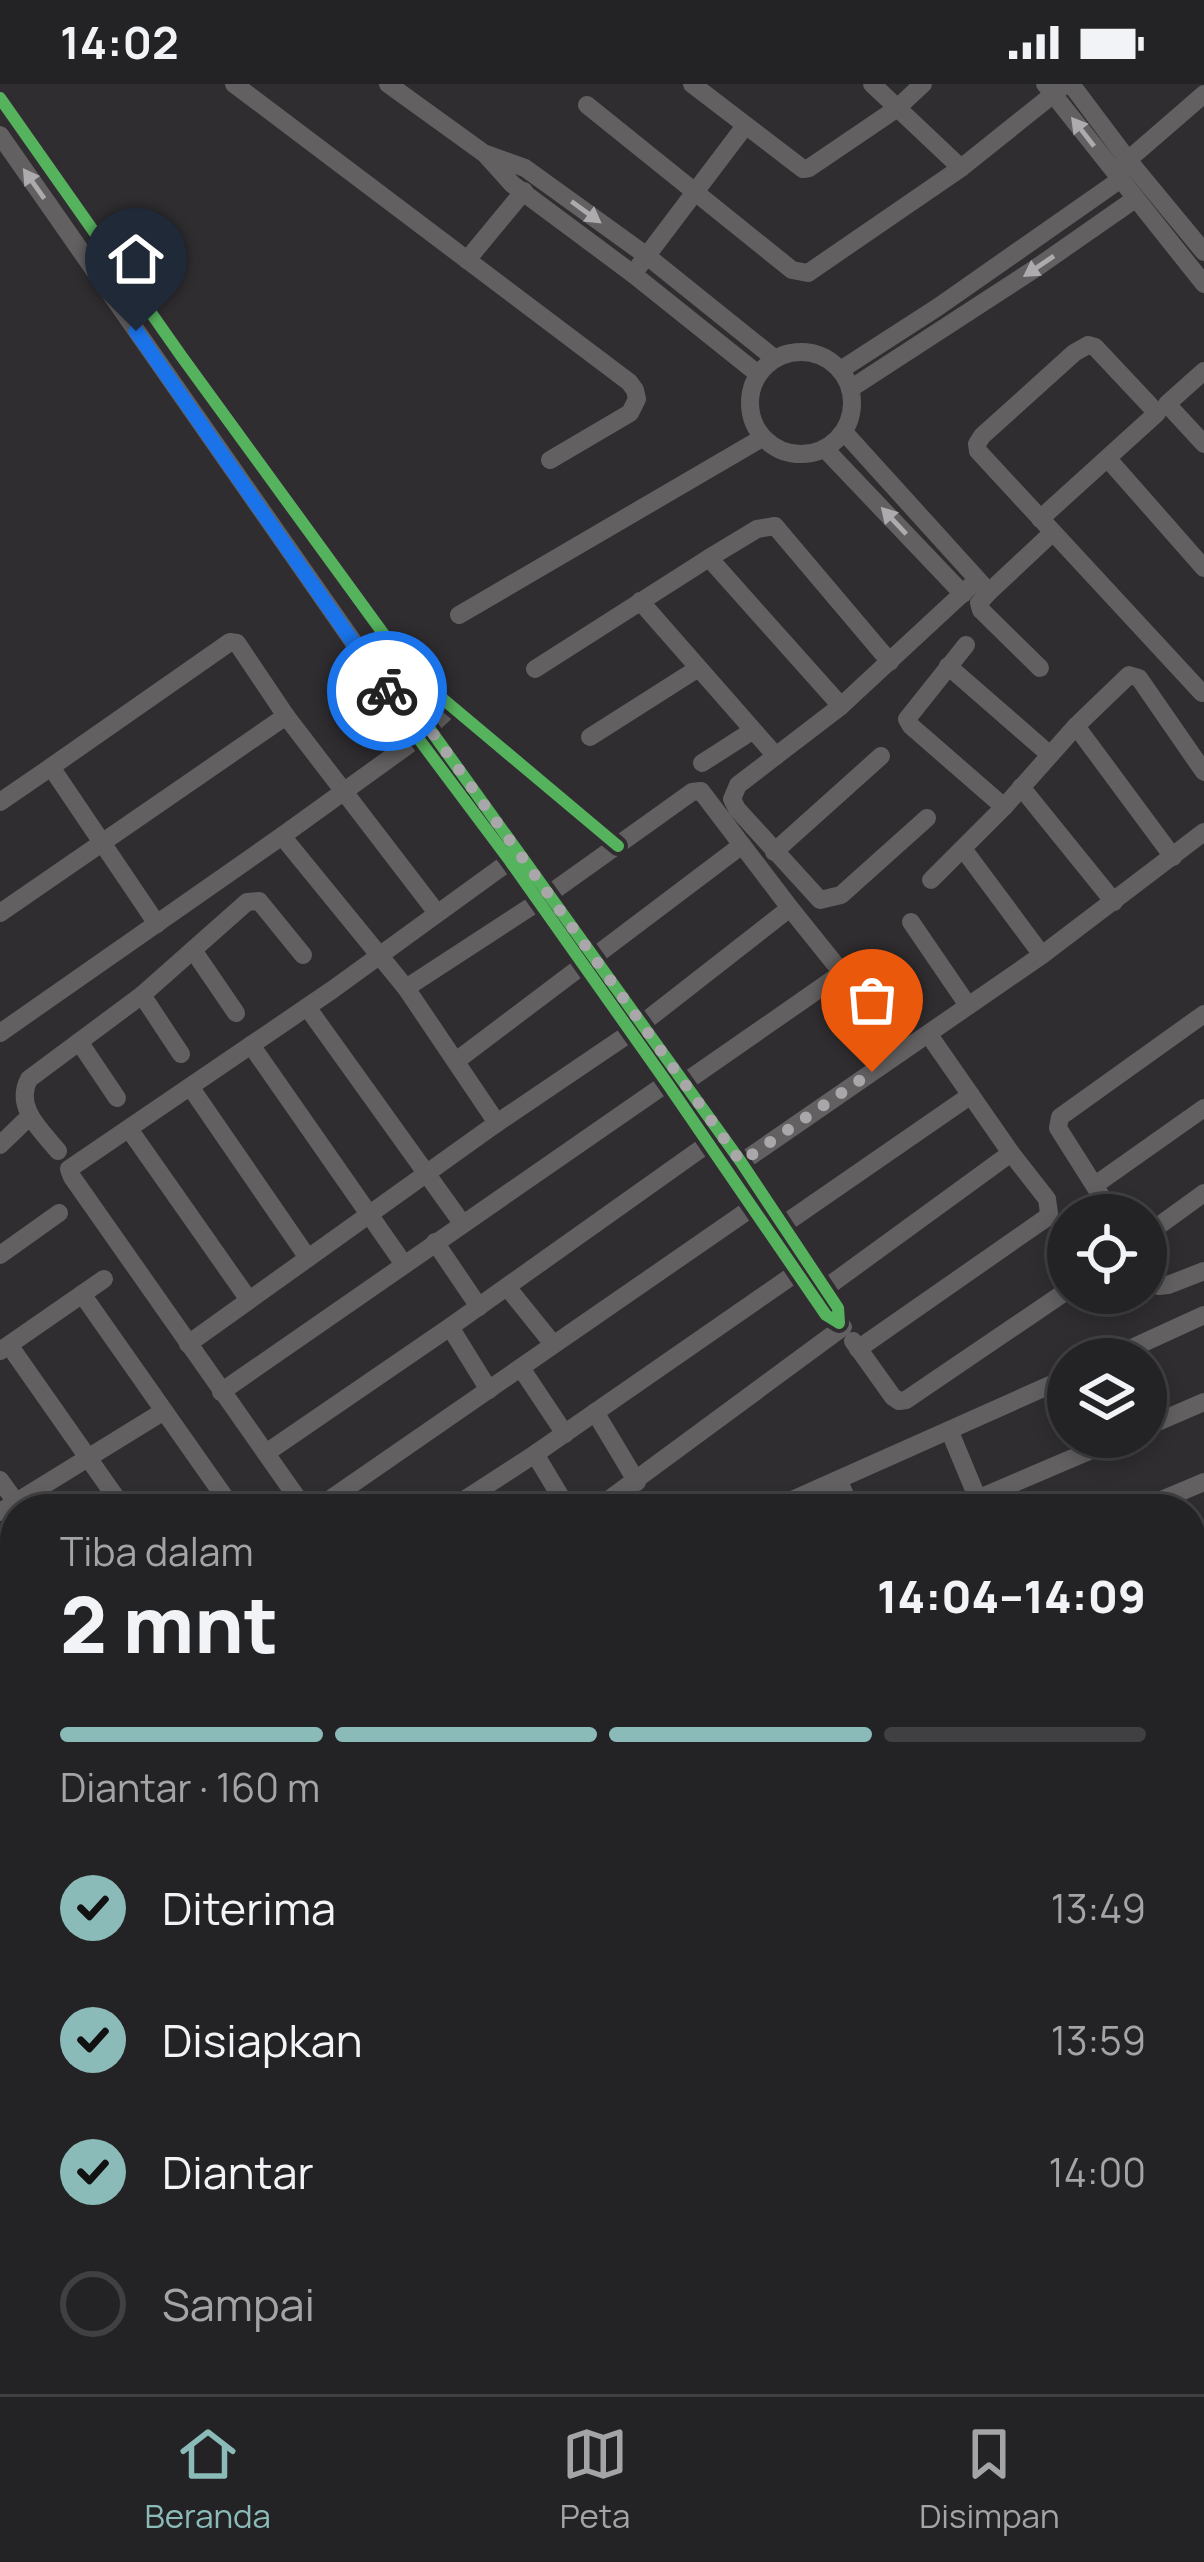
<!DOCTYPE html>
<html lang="id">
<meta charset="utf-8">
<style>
body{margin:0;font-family:Manrope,sans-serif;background:#2b2a2c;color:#f1f3f6;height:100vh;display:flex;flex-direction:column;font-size:45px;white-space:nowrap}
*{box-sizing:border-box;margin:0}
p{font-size:39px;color:#a3a4a6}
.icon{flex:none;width:66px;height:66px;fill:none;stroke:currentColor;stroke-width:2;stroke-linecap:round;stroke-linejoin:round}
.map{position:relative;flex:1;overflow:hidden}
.panel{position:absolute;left:0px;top:1410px;width:1206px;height:900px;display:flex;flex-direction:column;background:#232224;border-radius:48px 48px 0 0;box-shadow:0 6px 18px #0003,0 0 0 3px #403f41}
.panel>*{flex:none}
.buttons{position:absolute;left:1047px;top:1110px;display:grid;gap:24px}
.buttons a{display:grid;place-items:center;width:120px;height:120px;border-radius:50%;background:#232224;box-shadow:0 6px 18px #0003,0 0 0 3px #403f41;font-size:60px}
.pin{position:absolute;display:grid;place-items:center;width:102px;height:102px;color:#fff;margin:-123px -51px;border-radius:50% 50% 50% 0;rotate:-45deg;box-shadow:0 0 12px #0007}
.pin .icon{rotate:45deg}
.courier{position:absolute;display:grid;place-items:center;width:120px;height:120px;margin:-60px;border:9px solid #1a73e8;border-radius:50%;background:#fff;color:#222;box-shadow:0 3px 15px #0007}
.overview em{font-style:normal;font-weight:800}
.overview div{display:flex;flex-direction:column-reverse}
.overview{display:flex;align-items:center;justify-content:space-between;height:204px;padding:0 60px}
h1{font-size:78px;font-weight:800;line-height:90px}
.bar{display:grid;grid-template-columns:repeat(4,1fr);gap:18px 12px;align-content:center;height:144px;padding:0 60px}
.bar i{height:15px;border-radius:9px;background:#403f41}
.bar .current{background:#8bbbb9}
.bar p{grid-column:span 4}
ol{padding:0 60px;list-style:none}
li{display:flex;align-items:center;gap:36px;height:132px}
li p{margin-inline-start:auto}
li .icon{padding:12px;border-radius:50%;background:#8bbbb9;color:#111;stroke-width:4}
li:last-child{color:#a3a4a6}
li i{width:66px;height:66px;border:6px solid #403f41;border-radius:50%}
.status{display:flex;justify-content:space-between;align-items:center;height:84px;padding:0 60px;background:#232224;direction:ltr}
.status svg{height:33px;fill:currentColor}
.menu{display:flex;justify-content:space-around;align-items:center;height:168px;border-top:3px solid #403f41;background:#232224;font-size:33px;color:#a3a4a6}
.menu a{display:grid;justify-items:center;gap:6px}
.menu .current{color:#8bbbb9}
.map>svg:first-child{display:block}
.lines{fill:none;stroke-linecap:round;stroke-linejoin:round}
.minor{stroke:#626061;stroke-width:18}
.cycleway-casing{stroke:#302c31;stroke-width:20}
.cycleway{stroke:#56b35d;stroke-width:12}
.oneway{fill:#adabad}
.done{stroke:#a9a7aa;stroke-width:12;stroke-dasharray:0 21.6}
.route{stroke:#1a73e8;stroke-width:15}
</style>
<div class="status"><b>14:02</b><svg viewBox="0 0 49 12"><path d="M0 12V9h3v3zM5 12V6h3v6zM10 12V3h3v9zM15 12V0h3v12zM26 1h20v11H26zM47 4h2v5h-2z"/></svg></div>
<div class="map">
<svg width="1204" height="2310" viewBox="0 0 1204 2310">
<rect width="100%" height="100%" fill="#2f2d30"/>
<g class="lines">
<g class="minor">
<polyline points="234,0 629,298 635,306 637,315 630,329 550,376"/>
<polyline points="388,0 485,70 512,100 633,190 758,290"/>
<polyline points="692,0 803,85 809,84 896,25 923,0"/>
<polyline points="872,0 961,84"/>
<polyline points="1045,0 1204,200"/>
<polyline points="1071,0 1128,76 1204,168"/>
<polyline points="0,14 182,273 412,589 618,762"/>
<polyline points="587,21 792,186 808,189 961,84 1066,0"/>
<polyline points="0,51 389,609 404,627"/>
<polyline points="486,70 525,84 647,172 774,274"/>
<polyline points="1121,82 1204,10"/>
<polyline points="467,176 524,107"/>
<polyline points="639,182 745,42"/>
<circle cx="801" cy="319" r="51"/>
<polyline points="842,285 938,223 1121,95"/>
<polyline points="1204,287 1167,320 1204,360"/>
<polyline points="850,305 1036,184 1135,115"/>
<polyline points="844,348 989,508 1052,449"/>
<polyline points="825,365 963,510"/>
<polyline points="1108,375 1204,484"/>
<polyline points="1040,435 1157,329 1095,263 1088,261 1074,269 982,352 977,360 978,367 1202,609"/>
<polyline points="709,474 841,622"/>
<polyline points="989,508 979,519 981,526 1040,584"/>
<polyline points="640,517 776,672"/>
<polyline points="459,531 762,354"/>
<polyline points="966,561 907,635 911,642 1004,723"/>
<polyline points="948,582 1049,670"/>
<polyline points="535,585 709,474 757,445 775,442 890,578"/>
<polygon points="404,627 429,644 741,1078 838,1224 839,1239 826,1231 667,999 510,777 418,654"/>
<polyline points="1076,642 1173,773"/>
<polyline points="590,653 697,585"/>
<polyline points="702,679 752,647"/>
<polyline points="1021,703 1114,818"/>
<polyline points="0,718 51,683"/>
<polyline points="927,734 841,811 820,816 737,725 732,715 738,701 841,622 977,496"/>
<polyline points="282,752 406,904 497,1039"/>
<polyline points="964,766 1042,871"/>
<polyline points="774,768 881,672"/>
<polyline points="931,796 1004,723 1076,642 1129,591 1139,594 1204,688"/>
<polyline points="0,829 286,632"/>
<polyline points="911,838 967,920"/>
<polyline points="157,840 51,683 230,558 237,559 286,632 437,829"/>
<polyline points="193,866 236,929"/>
<polyline points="406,904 538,818 692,708 701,707 790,824 904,966"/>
<polyline points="142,911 181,970"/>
<polyline points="307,923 462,1139"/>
<polyline points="0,949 282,752 418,654 451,623"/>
<polyline points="80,959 117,1014"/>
<polyline points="251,961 403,1179"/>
<polyline points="456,977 742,761"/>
<polyline points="678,1003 842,889"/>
<polyline points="191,1004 308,1174"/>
<polyline points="129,1045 249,1216"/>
<polyline points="0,1061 30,1032"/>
<path d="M 58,1067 C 41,1046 14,1023 29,995 L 142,911 L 247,818 L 259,817 L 303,871"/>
<polyline points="732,1085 1042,871 1204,748"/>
<polyline points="1095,1101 1204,1024"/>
<polyline points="1113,1131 1058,1044 1060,1033 1204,930"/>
<polyline points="777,1145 971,1011"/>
<polyline points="1146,1151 1204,1109"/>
<polyline points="435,1158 479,1223"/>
<polyline points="0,1171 59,1129"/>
<polyline points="1146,1183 1159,1202 1168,1201 1204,1187"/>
<polyline points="507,1203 553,1260"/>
<polyline points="82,1210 233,1425"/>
<polyline points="816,1211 1011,1069"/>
<polyline points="450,1243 489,1306"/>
<polyline points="853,1257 893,1313 899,1317 906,1316 1068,1206"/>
<polyline points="188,1260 497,1039 630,949 790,824"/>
<polyline points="9,1261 124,1425"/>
<polyline points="858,1265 1046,1134 1049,1129 1047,1115 1011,1069 929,951"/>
<polyline points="0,1267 104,1195"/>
<polyline points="1108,1275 1204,1231"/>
<polyline points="521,1284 565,1350"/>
<polyline points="221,1308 667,999"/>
<polyline points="595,1328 637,1398"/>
<polyline points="1146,1343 1204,1318"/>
<polyline points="950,1348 982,1425"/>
<polyline points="266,1369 450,1243 709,1059"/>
<polyline points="535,1370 568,1425"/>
<polyline points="0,1396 21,1425"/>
<polyline points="839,1397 851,1425"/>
<polyline points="977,1415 1122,1353"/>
<polyline points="305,1425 72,1093 69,1085 332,906 510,777"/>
<polyline points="316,1425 753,1123"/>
<polyline points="450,1425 535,1370 796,1189"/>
<polyline points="596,1425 843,1243"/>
<polyline points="772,1425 1068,1293"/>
<polyline points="1140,1425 1204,1398"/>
<polyline points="0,1428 164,1327"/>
<polyline points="1191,1510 1204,1504"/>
<polyline points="0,1567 15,1588"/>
<polyline points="1191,1649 1204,1644"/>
<polyline points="0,1674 15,1664"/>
<polyline points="1191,1694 1204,1727"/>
<polyline points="0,1701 15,1723"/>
<polyline points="1191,1783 1204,1778"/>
<polyline points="0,1842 15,1862"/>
<polyline points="15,1869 8,1872 4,1883 15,1905"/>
<polyline points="1191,1899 1204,1893"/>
<polyline points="1191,1943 1204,1975"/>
<polyline points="0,1989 15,1997"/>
<polyline points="0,2057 15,2027"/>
<polyline points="1191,2249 1204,2280"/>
<polyline points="0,2256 15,2229"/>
<polyline points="226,2295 236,2310"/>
<polyline points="295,2295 304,2310"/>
<polyline points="338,2295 347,2310"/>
<polyline points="965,2295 971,2310"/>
<polyline points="0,2306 6,2310"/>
<polyline points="71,2310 79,2295"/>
<polyline points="175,2310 183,2295"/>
<polyline points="488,2310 526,2295"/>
<polyline points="799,2310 835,2295"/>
<polyline points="1073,2310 1090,2303"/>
</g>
<g class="cycleway-casing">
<g id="cycleway">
<polyline points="0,14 182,273 412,589 618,762"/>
<polygon points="404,627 429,644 741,1078 838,1224 839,1239 826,1231 667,999 510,777 418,654"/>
</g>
</g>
<use href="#cycleway" class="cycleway"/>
</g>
<defs><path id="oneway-solid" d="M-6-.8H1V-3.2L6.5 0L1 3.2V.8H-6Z" transform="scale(3)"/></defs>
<g class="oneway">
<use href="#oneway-solid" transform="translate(1083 48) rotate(-128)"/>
<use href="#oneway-solid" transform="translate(34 100) rotate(-125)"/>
<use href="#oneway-solid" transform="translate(586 128) rotate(36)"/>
<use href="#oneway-solid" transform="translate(1039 182) rotate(146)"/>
<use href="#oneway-solid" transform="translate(894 437) rotate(-133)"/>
</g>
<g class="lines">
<polyline class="done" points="387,607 404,627 429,644 741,1078 872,988"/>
<polyline class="route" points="136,247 387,607"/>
</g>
</svg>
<div class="buttons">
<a><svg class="icon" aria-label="locate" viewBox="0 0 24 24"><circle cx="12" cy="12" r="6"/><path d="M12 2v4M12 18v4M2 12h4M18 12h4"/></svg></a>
<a><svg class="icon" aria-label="layers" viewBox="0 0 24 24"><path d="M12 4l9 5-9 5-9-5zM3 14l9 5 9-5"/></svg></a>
</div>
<div class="pin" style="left:872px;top:988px;background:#ea580c"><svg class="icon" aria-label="bag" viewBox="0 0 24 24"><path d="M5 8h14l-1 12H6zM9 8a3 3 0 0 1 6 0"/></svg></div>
<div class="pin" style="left:136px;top:247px;background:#1f2937"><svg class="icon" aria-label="home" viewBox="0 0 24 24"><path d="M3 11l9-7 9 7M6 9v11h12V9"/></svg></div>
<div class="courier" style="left:387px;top:607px"><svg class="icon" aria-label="bike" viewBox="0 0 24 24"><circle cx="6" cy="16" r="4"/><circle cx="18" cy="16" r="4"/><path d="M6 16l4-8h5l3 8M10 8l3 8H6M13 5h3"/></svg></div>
<section class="panel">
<div class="overview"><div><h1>2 mnt</h1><p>Tiba dalam</p></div><em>14:04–14:09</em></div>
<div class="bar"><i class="current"></i><i class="current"></i><i class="current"></i><i></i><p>Diantar · 160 m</p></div>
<ol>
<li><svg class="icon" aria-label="check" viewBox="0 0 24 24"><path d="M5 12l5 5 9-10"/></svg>Diterima<p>13:49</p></li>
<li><svg class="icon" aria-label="check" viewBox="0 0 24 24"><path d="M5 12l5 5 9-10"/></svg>Disiapkan<p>13:59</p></li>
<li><svg class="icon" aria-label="check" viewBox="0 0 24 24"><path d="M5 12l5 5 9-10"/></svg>Diantar<p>14:00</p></li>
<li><i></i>Sampai</li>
</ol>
</section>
</div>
<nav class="menu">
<a class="current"><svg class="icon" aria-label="home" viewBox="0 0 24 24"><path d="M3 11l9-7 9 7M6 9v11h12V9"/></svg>Beranda</a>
<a><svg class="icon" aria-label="map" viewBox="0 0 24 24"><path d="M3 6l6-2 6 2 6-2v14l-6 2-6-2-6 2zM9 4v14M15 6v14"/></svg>Peta</a>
<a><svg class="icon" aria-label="saved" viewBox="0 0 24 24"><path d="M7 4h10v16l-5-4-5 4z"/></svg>Disimpan</a>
</nav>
